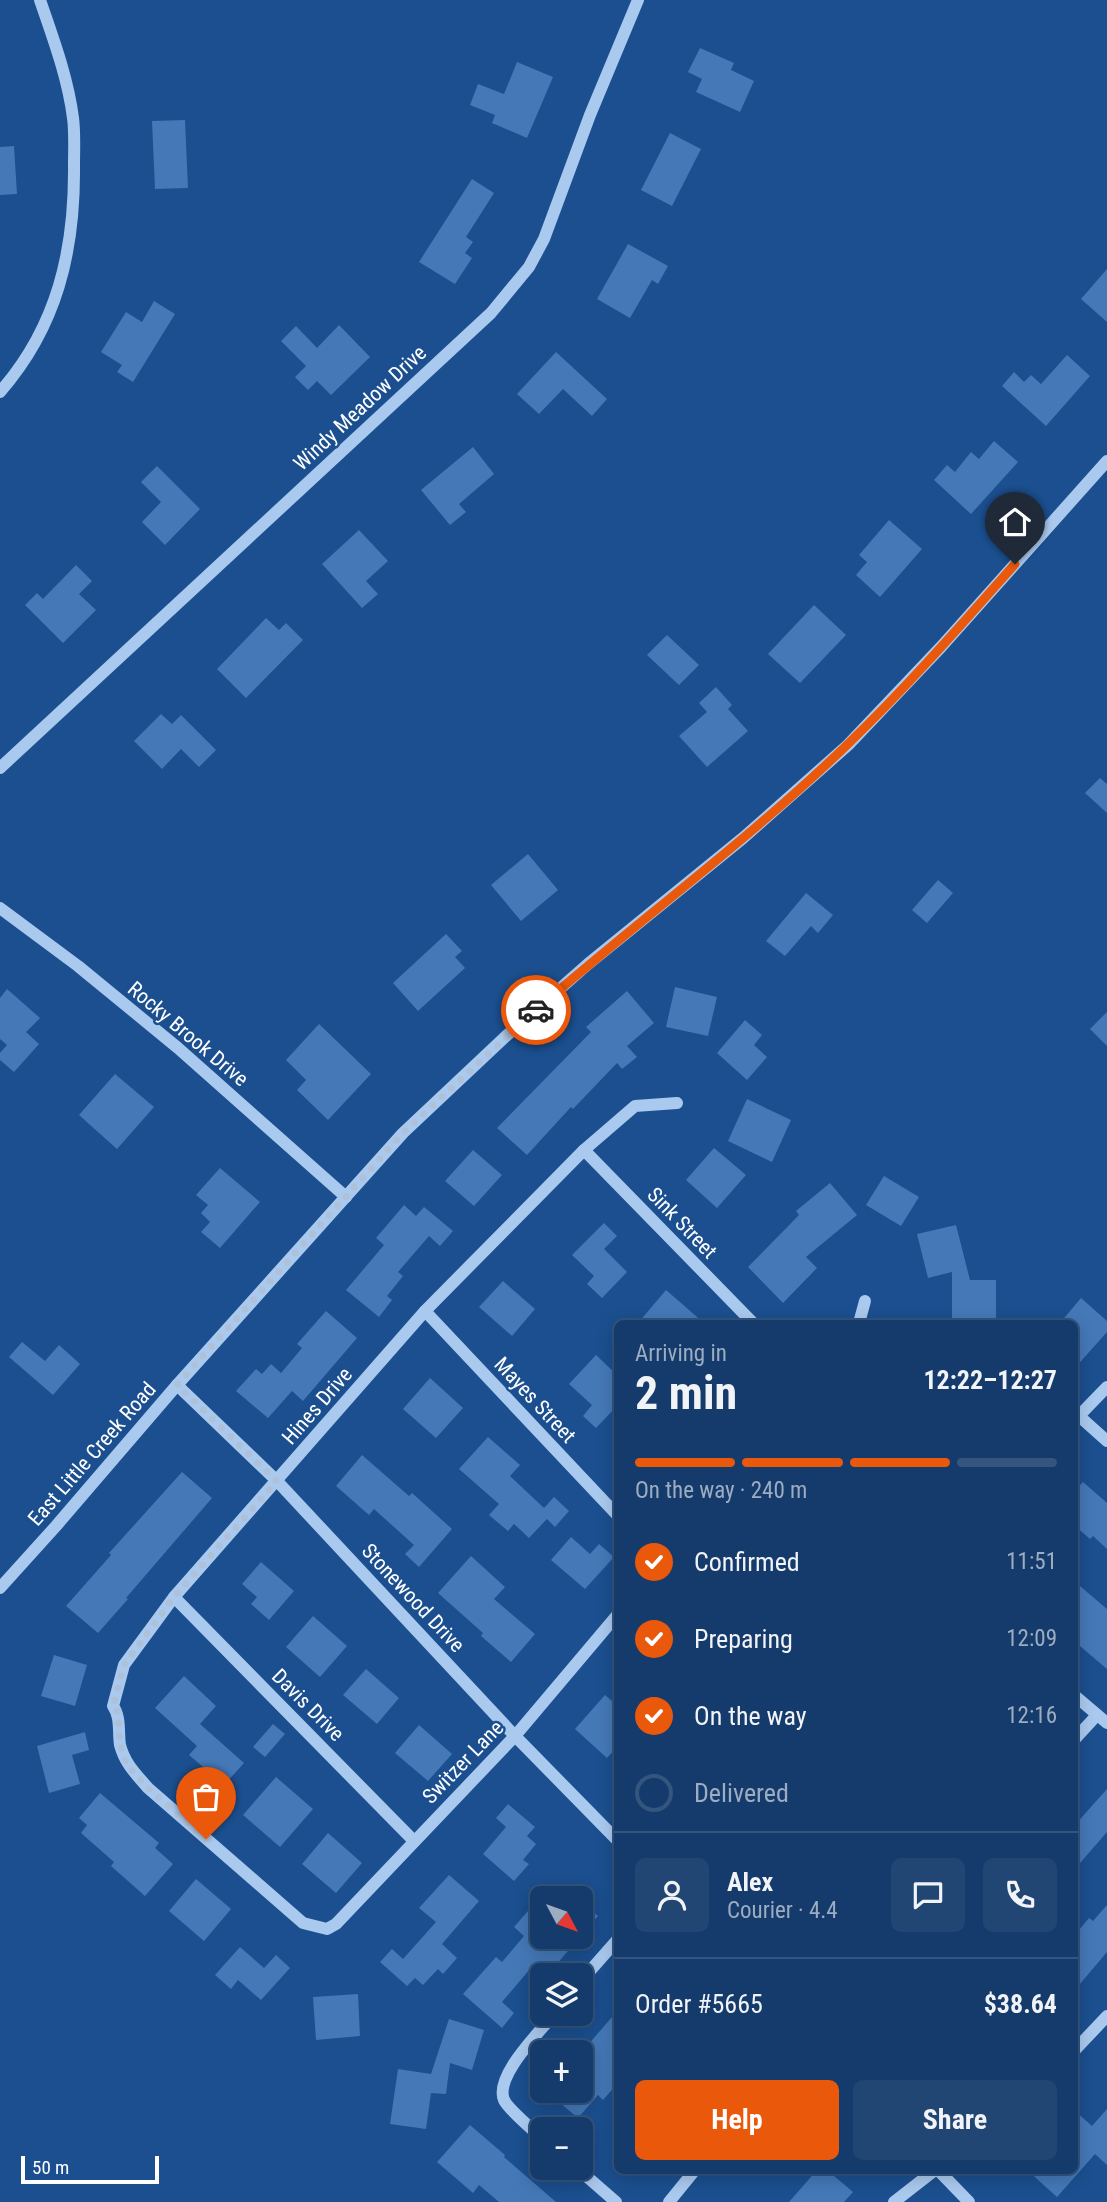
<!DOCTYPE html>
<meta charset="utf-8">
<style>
body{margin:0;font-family:"Roboto Condensed",sans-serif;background:#214673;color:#f1f3f6;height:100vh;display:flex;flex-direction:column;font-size:26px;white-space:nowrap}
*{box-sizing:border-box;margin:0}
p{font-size:23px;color:#9dadc1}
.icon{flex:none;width:38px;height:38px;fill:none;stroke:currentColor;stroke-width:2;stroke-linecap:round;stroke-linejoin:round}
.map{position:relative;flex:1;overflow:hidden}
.sheet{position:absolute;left:614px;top:1320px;width:464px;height:854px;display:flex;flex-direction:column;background:#143b6b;border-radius:10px;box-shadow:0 4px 18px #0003,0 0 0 2px #33557e}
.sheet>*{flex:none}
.needle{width:46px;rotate:131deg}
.buttons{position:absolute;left:530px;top:1886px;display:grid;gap:14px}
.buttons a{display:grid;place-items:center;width:63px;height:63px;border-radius:10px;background:#143b6b;box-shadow:0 4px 18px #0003,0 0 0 2px #33557e;font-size:35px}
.scale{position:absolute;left:21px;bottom:18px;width:138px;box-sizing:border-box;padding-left:7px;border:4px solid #fff;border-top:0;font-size:19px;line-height:24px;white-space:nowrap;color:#fff;-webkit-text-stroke:5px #1b4f8f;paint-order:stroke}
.pin{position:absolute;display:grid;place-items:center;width:60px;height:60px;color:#fff;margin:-72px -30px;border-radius:50% 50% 50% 0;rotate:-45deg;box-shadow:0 0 7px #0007}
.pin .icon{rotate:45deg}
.courier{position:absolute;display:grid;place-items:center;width:70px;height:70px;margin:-35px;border:5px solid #ea580c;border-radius:50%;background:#fff;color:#222;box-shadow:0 2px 9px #0007}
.summary em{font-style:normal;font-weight:700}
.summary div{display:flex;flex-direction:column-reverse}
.summary{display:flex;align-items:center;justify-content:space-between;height:119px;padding:0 21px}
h1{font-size:46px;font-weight:700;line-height:52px}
.bar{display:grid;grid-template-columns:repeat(4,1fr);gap:10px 7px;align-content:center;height:84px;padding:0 21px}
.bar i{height:9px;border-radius:5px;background:#33557e}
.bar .selected{background:#ea580c}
.bar p{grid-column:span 4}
.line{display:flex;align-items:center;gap:18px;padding:0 21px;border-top:2px solid #33557e}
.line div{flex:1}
.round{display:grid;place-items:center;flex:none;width:74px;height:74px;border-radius:10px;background:#214673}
ol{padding:0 21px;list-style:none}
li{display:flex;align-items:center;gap:21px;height:77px}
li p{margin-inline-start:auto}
li .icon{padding:7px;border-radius:50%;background:#ea580c;color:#fff;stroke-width:4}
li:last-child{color:#9dadc1}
li i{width:38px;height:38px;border:4px solid #33557e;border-radius:50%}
.cta{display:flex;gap:14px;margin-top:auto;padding:14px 21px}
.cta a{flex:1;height:80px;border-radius:10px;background:#ea580c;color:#fff;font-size:28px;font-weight:700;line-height:80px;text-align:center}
.cta a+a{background:#214673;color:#f1f3f6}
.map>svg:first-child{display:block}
.building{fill:#4478b7}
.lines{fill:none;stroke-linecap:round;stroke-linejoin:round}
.minor{stroke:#a9c9ee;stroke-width:12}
.done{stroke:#afc1d8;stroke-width:7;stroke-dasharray:0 12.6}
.route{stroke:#ea580c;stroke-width:9}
.labels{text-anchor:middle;stroke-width:5;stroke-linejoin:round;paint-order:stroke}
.street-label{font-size:21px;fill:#fff;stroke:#1b4f8f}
</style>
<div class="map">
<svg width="1107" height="2202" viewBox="0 0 1107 2202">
<rect width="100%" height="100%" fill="#1b4f8f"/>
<g class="building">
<polygon points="700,48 734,63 731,70 754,81 740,112 696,92 702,79 688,72"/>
<polygon points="517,62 553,77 527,138 492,123 495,115 470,105 478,84 504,94"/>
<polygon points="185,120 188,188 155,189 152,121"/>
<polygon points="670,133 701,149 672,206 641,190"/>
<polygon points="14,146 17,194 0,195 0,147"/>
<polygon points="472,179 494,193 466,237 473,242 465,253 472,258 455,284 419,262"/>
<polygon points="628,244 668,266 658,284 652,280 630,318 597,299"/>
<polygon points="1107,269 1107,322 1081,299"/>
<polygon points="154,301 175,314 133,382 117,372 122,365 101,352 126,312 142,322"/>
<polygon points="339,325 370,357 331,395 317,381 308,390 295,377 306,366 281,341 296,326 317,348"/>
<polygon points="556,352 607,399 592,416 563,389 539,414 517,394"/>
<polygon points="1067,355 1090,376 1046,426 1002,386 1014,372 1024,382 1031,375 1041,384"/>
<polygon points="994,441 1018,462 971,514 934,480 947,465 955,472 971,452 979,459"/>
<polygon points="473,447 494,474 459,504 466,512 450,525 421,490"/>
<polygon points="157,466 200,509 165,545 142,522 161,502 141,482"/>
<polygon points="889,520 922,549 880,597 856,575 867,562 859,555"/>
<polygon points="359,530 388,561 366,581 378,594 362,608 322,564"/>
<polygon points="76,565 92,581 79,594 96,610 63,643 25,605 37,593 43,599"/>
<polygon points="814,605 846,635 800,683 768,654"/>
<polygon points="266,618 279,630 286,623 303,640 246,698 217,669"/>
<polygon points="667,635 699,665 679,685 647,655"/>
<polygon points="716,687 732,705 728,709 748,731 707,767 679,736 707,712 699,703"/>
<polygon points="161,714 172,724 181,715 216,750 199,767 181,749 162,769 134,741"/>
<polygon points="1100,778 1107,784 1107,813 1085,793"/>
<polygon points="528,854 558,890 521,921 491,885"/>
<polygon points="938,880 953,893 927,923 912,910"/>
<polygon points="806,893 833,915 818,933 811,926 785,956 766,941"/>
<polygon points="446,934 462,951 455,957 465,968 418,1011 393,983"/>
<polygon points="675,987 717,997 708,1036 666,1027"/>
<polygon points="7,989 40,1018 26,1032 39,1044 14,1072 0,1060 0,1053 7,1045 0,1039 0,998"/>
<polygon points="627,991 654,1023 627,1046 637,1057 622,1069 617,1063 573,1109 571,1107 527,1155 497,1128 591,1032 586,1027"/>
<polygon points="1107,1012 1107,1046 1090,1029"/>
<polygon points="745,1020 762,1035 754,1045 767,1057 747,1080 717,1053"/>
<polygon points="319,1024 371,1074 328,1120 297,1090 306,1080 286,1060"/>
<polygon points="115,1074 154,1107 117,1149 79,1115"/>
<polygon points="747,1099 791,1120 772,1162 728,1141"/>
<polygon points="714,1148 746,1175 717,1208 686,1180"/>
<polygon points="473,1150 502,1175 474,1206 445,1181"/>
<polygon points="220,1168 260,1202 220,1248 201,1232 210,1222 201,1213 208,1205 196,1195"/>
<polygon points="884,1176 919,1197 901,1226 866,1205"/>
<polygon points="830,1183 857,1215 806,1257 817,1268 783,1303 748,1267 799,1215 796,1211"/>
<polygon points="404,1205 416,1216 424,1207 453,1231 440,1246 429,1236 398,1272 403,1276 387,1296 392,1300 379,1317 346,1290 384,1245 376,1238"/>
<polygon points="604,1223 617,1236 604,1249 627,1272 602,1298 587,1284 594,1276 572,1255"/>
<polygon points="956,1225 970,1280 996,1280 996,1322 952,1323 952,1272 928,1278 917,1234"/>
<polygon points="503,1281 535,1309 512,1336 479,1307"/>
<polygon points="666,1290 704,1323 638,1323"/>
<polygon points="1081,1298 1107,1321 1107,1332 1074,1369 1074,1323 1060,1323"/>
<polygon points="326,1311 357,1338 303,1401 292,1391 268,1418 236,1391 256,1369 262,1374 271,1364 281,1373 302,1348 297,1344"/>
<polygon points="22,1342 45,1361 59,1345 80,1364 53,1395 9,1357"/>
<polygon points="596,1355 618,1376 618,1405 596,1428 583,1416 592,1405 569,1384"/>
<polygon points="430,1378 463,1408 436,1438 403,1409"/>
<polygon points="488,1437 520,1465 510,1476 544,1508 554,1497 569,1511 555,1527 547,1519 529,1538 514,1524 508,1531 489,1515 499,1504 459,1469"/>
<polygon points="362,1455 409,1496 412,1493 452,1529 419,1567 405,1554 414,1545 374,1509 369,1515 336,1486"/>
<polygon points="182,1472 212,1498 126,1598 128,1599 98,1633 66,1606 111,1555 109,1553"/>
<polygon points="1083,1482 1107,1503 1107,1549 1093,1536 1090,1539 1074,1525 1074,1491"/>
<polygon points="571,1537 590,1554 599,1544 614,1557 585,1589 551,1560"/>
<polygon points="471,1556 505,1587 494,1599 535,1634 511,1662 481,1636 483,1633 438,1593"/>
<polygon points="261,1562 294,1591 269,1620 251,1604 257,1597 242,1584"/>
<polygon points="1074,1581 1107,1609 1107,1669 1074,1641"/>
<polygon points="313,1616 347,1646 320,1677 286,1647"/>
<polygon points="54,1655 87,1665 75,1706 41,1696"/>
<polygon points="366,1669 399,1698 377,1724 343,1695"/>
<polygon points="184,1676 216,1706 200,1724 244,1763 217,1793 202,1780 209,1772 189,1755 197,1746 155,1708"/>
<polygon points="605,1695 618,1706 618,1746 607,1758 575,1729"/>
<polygon points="273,1724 285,1734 265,1757 253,1747"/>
<polygon points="419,1725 452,1754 428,1781 395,1753"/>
<polygon points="85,1732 89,1750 72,1755 80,1784 49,1793 37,1746"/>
<polygon points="276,1777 313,1809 280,1847 243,1815"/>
<polygon points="1107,1789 1107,1832 1074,1870 1074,1826"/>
<polygon points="100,1793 159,1843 155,1848 173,1864 145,1896 111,1866 114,1862 81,1833 87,1825 79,1818"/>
<polygon points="508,1804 535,1827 527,1836 536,1844 523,1860 529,1864 514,1881 483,1854 506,1827 496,1818"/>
<polygon points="328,1833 362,1863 336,1893 302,1864"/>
<polygon points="449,1875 479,1901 442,1944 457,1958 443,1974 438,1969 423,1985 415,1978 407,1986 380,1962 392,1949 403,1959 436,1922 419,1908"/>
<polygon points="196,1879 231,1909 204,1941 169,1911"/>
<polygon points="581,1902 598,1916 581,1936"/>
<polygon points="1107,1905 1107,1952 1074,1991 1074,1936 1089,1918 1093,1921"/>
<polygon points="528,1911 542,1923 542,1937 580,1937 549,1973 536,1962 502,2002 514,2013 502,2028 463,1994 496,1957 502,1962 524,1936 514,1927"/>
<polygon points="240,1947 264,1968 276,1955 290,1968 261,2000 238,1980 231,1989 215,1975"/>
<polygon points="358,1994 360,2036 316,2040 313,1997"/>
<polygon points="618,2010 618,2083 603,2100 598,2095 578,2118 546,2091 581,2091 581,2062 592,2050 587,2046"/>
<polygon points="449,2019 484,2030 472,2070 450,2063 446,2094 431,2093 426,2129 390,2124 398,2069 431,2074"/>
<polygon points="1107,2109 1107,2165 1095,2154 1057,2197 1027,2170 1074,2170 1074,2110 1092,2126"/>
<polygon points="470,2125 505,2155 504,2157 556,2202 499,2202 479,2185 473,2193 437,2162"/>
<polygon points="817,2170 827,2170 853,2192 844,2202 789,2202"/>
</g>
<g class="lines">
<g class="minor">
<path d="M 0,392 C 57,327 75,251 74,165 C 74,150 75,133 73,118 C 68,78 53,38 40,0"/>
<polyline points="0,768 491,313 529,267 544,239 590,115 638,0"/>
<polyline points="0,908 78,966 178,1048 346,1197"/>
<polyline points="584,1150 753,1323"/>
<polyline points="425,1311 618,1516"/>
<polyline points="859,1323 865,1301"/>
<polyline points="177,1385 277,1481 515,1736 618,1841"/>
<polyline points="1079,1416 1107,1441"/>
<polyline points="1074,1421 1107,1387"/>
<polyline points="0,1588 56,1526 177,1385 403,1133 505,1037 588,964 743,838 848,745 941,647 1107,461"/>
<polyline points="174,1597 414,1841"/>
<path d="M 618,1614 L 515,1736 L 336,1924 L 327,1929 L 303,1923 L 148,1788 C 136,1774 125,1764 120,1745 C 118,1732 121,1717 113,1706 L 124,1665 L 174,1597 L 425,1311 L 584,1150 L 635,1106 L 677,1103"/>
<polyline points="1074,1695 1107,1723"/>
<polyline points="1074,1740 1097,1715"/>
<polyline points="581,1981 618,1939"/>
<polyline points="1074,2051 1107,2016"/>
<path d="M 542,2138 C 534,2131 508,2109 504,2100 C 494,2076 540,2032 554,2014"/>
<polyline points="577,2168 616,2202"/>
<polyline points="938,2170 969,2202"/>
<polyline points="669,2202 695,2170"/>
<polyline points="894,2202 935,2170"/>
</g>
</g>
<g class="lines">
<polyline class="done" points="206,1839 148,1788 127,1765 120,1744 118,1712 113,1706 124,1665 174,1597 277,1481 177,1385 403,1133 536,1010"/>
<path class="route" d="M 536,1010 C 639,920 750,839 848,744 C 907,687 961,625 1015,564"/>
</g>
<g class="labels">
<g class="street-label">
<text transform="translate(360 408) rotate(-43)" y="7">Windy Meadow Drive</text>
<text transform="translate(188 1034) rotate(40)" y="7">Rocky Brook Drive</text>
<text transform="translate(682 1223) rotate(46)" y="7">Sink Street</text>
<text transform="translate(535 1400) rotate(47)" y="7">Mayes Street</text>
<text transform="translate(317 1406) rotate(-49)" y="7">Hines Drive</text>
<text transform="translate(92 1454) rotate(-49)" y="7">East Little Creek Road</text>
<text transform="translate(413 1598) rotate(47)" y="7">Stonewood Drive</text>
<text transform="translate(308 1705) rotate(45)" y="7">Davis Drive</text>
<text transform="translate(463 1762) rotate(-46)" y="7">Switzer Lane</text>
</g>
</g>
</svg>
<div class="buttons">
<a><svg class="needle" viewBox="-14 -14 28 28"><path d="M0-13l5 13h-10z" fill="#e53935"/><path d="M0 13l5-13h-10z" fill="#9dadc1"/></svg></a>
<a><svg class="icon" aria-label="layers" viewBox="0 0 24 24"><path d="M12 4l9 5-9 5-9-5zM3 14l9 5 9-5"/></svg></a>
<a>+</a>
<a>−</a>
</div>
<div class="scale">50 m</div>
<div class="pin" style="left:206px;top:1839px;background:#ea580c"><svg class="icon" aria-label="bag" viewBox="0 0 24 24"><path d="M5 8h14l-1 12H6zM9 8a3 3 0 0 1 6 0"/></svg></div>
<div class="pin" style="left:1015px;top:564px;background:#1f2937"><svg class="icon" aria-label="home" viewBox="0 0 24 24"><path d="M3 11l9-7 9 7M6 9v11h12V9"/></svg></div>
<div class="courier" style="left:536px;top:1010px"><svg class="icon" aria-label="car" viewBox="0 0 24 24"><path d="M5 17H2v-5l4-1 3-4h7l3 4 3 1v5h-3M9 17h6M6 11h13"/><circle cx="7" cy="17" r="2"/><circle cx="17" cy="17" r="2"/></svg></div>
<section class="sheet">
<div class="summary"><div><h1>2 min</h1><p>Arriving in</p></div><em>12:22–12:27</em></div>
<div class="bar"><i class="selected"></i><i class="selected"></i><i class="selected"></i><i></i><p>On the way · 240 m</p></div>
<ol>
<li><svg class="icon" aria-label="check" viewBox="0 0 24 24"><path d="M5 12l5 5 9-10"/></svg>Confirmed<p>11:51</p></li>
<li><svg class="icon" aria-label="check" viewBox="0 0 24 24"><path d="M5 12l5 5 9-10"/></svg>Preparing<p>12:09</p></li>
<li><svg class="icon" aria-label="check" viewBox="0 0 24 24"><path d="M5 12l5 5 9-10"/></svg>On the way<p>12:16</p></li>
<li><i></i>Delivered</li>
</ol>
<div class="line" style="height:126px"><a class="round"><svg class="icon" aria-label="person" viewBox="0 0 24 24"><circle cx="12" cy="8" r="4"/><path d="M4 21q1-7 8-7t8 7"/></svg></a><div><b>Alex</b><p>Courier · 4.4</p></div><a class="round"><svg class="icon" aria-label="chat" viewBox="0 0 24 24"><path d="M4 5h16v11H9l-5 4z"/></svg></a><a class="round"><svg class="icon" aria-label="phone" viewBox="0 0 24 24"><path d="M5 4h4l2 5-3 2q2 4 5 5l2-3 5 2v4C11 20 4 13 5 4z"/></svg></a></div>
<div class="line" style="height:91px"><div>Order #5665</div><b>$38.64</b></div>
<div class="cta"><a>Help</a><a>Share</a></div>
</section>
</div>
